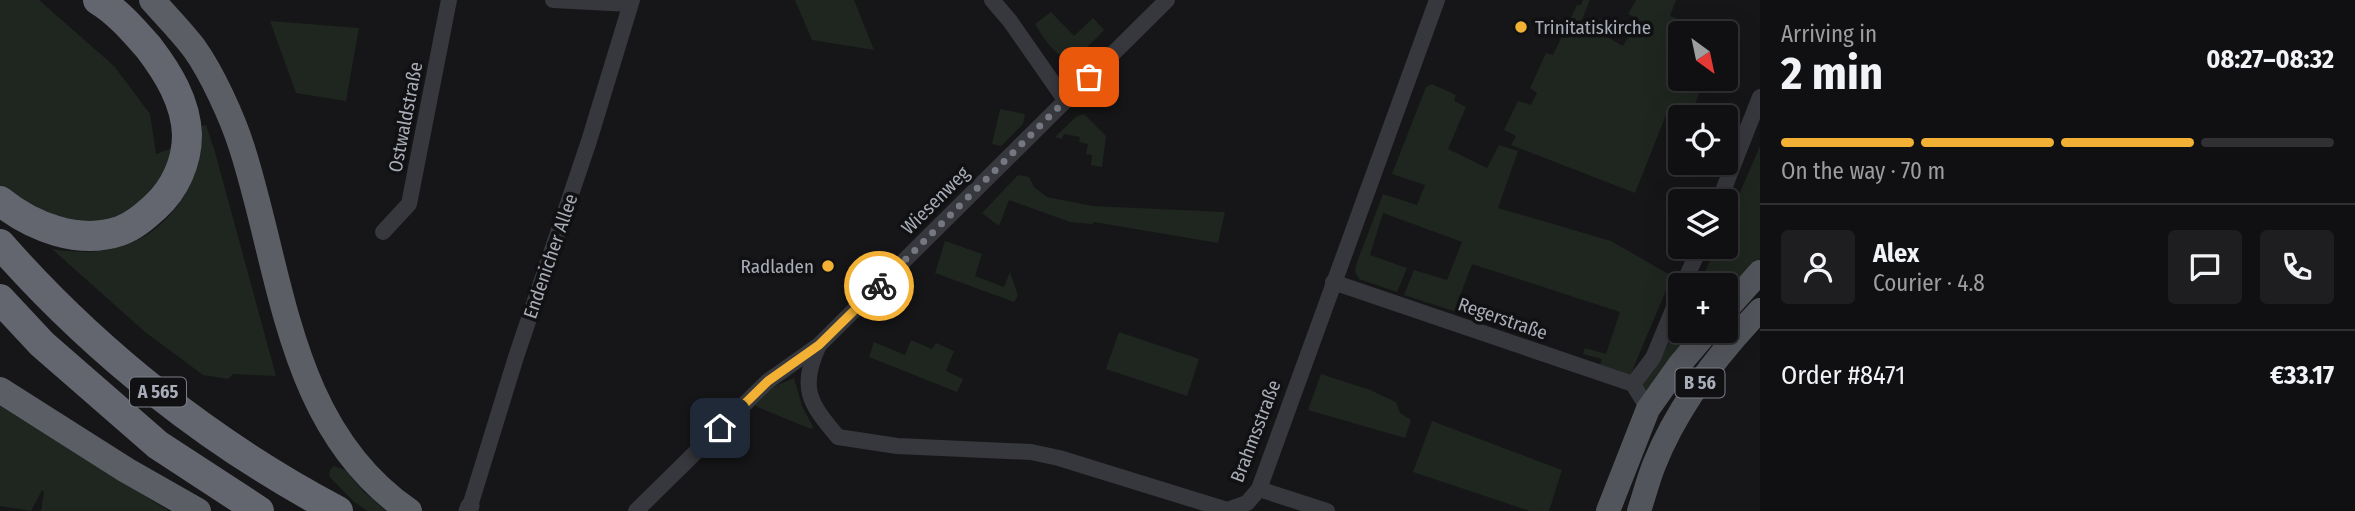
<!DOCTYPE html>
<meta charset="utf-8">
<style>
body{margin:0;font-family:"Fira Sans Condensed",sans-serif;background:#1e1e20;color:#f1f3f6;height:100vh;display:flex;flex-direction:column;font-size:26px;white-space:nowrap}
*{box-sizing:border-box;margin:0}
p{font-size:23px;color:#9c9d9f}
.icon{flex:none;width:38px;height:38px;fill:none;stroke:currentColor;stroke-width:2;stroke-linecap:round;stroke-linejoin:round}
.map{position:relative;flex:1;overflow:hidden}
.sheet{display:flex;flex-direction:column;background:#101012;width:595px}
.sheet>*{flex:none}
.needle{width:46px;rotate:147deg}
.tools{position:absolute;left:1668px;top:21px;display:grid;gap:14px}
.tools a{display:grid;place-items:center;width:70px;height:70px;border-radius:7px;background:#101012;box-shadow:0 7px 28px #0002,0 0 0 2px #303032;font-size:35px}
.pin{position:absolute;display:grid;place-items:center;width:60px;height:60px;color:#fff;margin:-30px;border-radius:14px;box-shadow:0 4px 10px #0006}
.courier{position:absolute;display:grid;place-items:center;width:70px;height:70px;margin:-35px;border:5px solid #f2b134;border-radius:50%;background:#fff;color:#222;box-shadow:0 2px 9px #0007}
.summary em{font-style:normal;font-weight:700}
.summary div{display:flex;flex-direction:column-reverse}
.summary{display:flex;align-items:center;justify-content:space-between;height:119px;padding:0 21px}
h1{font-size:46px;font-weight:700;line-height:52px}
.bar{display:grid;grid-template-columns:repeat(4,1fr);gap:10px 7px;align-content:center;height:84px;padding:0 21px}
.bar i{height:9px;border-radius:5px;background:#303032}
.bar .on{background:#f2b134}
.bar p{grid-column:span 4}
.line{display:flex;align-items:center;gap:18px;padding:0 21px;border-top:2px solid #303032}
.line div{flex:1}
.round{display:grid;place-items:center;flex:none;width:74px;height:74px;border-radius:7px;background:#1e1e20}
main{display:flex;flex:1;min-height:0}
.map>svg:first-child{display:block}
.green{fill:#1e261f}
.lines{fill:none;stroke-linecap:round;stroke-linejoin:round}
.minor{stroke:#37383d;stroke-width:16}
.tertiary{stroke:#37383d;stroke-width:19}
.primary{stroke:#53555c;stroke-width:24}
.trunk{stroke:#5b5e65;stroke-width:26}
.motorway{stroke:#63666e;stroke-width:30}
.done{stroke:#757880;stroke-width:7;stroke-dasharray:0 12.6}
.route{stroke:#f2b134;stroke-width:9}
.poi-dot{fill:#f2b134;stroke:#111113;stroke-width:2.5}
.labels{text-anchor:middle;stroke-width:7;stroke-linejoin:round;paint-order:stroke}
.shield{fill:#111113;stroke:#7b7e86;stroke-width:2}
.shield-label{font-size:18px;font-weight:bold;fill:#a8adb8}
.poi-label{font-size:19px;fill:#a8adb8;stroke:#111113;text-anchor:start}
.street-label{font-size:19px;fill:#a8adb8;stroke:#111113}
</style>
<main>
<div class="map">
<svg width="1760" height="511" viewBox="0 0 1760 511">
<rect width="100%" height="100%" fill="#161618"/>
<g class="green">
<polygon points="0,0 39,0 114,66 150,114 156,154 172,148 164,177 144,204 122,219 69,226 0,188"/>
<polygon points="795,0 854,0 874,50 812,40"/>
<polygon points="1583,0 1590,0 1581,22 1623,46 1638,19 1628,14 1636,0 1676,0 1670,16 1701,29 1699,33 1680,33 1680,79 1699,79 1698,83 1702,85 1692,113 1670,105 1635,193 1511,145 1516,136 1504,130 1518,101 1531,105 1537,93 1530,88 1546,53 1553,55 1577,5 1581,5"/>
<path d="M 1051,12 L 1074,36 L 1093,18 L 1104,30 C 1098,36 1081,55 1073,57 C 1056,61 1042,35 1035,24 Z"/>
<polygon points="270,21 359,28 346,101 296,93"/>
<polygon points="1432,84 1456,95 1454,101 1466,107 1448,149 1487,168 1499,145 1518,151 1498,208 1611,241 1672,276 1630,376 1599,368 1602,359 1583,354 1585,348 1606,354 1620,312 1472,264 1457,304 1480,312 1478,319 1404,295 1414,270 1447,280 1462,242 1383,213 1370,255 1407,268 1397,292 1359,279 1355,272 1356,265 1383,194 1417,205 1425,185 1392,174 1426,87"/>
<polygon points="1000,109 1025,114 1023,124 1001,146 992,144"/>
<polygon points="1084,114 1106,136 1102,167 1091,165 1092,155 1086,154 1088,144 1079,142 1080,137 1064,134 1062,139 1055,137 1077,116"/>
<path d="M 206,125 L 215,152 L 276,376 L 233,374 L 228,379 L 203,375 L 145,332 L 52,249 C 95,256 136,251 167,218 C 175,209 185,198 188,187 C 194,168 195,146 198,127 Z"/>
<polygon points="1760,146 1760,259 1726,299 1726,285 1699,285 1716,247 1726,247 1726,225"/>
<polygon points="1018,175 1029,177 1034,187 1047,197 1092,206 1225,212 1218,243 1094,222 1092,224 1070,222 1009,200 999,226 982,213"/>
<polygon points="945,241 982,254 975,276 1004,287 1010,272 1018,296 1014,302 935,273"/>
<polygon points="1680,324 1680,331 1698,331 1647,390 1638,386 1653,372"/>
<polygon points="1119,332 1199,359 1187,396 1106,369"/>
<polygon points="911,340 932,349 936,343 954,351 946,371 963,379 957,392 869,357 874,342 905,355"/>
<polygon points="1321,374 1370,390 1396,402 1400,413 1411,420 1405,438 1308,410"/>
<polygon points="794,378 802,406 813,427 811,429 755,406 773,387"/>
<polygon points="0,406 169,511 41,511 44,492 42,490 31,511 0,506"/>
<polygon points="1432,421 1562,470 1549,511 1530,511 1413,472"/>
<polygon points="334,466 345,470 363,491 386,511 368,511 354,502 329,476 330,470"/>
</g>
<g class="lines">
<g class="minor">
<polyline points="553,0 630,4"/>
<polyline points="992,0 1010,21 1065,100"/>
<polyline points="1719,201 1760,97"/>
<polyline points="383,232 409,204 449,0"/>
<polyline points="1333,282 1633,384 1648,409"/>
<polyline points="1683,285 1700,247"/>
<path d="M 819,345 C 799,388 809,403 838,437 L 897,446 L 1031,452 L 1059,458 L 1227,510 L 1247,503 L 1259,489 L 1437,0"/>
<polyline points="1633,384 1653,358 1680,293"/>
<polyline points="1259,489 1327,511"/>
<polyline points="470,506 516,357 589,141 632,0"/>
<polyline points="636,511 768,381 819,345 1167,0"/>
</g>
<polyline class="tertiary" points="468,511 470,506"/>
<g class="primary">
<polyline points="1726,310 1760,272"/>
<polyline points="1608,511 1648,409 1680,364 1708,331"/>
<path d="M 1639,511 C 1644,496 1648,480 1654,465 C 1677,407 1717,355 1760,310"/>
</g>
<g class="trunk">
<path d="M 152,0 C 166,16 181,31 194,48 C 212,73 233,119 242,148 C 283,276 288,428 409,511"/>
<polyline points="0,390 126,470 198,511"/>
</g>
<g class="motorway">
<path d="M 0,201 C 32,227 79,245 120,231 C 134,226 145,216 155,207 C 175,189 187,162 187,135 C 186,102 168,73 149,48 C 135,32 117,11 98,0"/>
<path d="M 0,244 C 95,352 211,444 338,511"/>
<polyline points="0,299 42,344 158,445 259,511"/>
</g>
</g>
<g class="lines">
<polyline class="done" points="879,286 1089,77"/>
<polyline class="route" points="720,428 768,381 819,345 879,286"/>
</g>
<g class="poi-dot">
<circle cx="1521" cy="27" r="7"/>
<circle cx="828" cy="266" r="7"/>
</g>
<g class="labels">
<g class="shield">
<rect x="1675.5" y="368.5" width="49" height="29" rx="5"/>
<rect x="130" y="377.5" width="56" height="29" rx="5"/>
</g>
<g class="shield-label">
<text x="1700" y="389">B 56</text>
<text x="158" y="398">A 565</text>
</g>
<g class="poi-label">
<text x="1535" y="34">Trinitatiskirche</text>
<text x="814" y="273" text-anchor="end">Radladen</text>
</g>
<g class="street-label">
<text transform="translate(405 117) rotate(-79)" y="7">Ostwaldstraße</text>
<text transform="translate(935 200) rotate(-45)" y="7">Wiesenweg</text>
<text transform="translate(550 256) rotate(-71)" y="7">Endenicher Allee</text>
<text transform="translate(1503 318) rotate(19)" y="7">Regerstraße</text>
<text transform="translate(1255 431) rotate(-69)" y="7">Brahmsstraße</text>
</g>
</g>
</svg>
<div class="tools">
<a><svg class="needle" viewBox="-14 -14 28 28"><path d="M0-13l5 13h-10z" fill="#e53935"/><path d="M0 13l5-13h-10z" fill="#9c9d9f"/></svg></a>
<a><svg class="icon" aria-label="locate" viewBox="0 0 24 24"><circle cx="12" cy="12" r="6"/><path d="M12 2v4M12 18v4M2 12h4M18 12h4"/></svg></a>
<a><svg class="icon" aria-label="layers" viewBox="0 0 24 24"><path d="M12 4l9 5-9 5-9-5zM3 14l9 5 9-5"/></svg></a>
<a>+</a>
</div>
<div class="pin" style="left:1089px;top:77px;background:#ea580c"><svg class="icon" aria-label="bag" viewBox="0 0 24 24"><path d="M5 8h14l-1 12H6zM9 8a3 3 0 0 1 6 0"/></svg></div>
<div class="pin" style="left:720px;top:428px;background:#1f2937"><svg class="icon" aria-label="home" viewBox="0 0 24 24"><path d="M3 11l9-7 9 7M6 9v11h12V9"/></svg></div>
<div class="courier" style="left:879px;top:286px"><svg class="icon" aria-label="bike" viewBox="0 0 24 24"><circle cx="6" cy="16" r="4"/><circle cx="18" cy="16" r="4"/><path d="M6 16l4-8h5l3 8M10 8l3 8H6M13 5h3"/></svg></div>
</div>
<section class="sheet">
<div class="summary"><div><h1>2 min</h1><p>Arriving in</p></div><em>08:27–08:32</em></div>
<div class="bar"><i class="on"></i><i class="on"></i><i class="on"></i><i></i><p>On the way · 70 m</p></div>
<div class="line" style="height:126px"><a class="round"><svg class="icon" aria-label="person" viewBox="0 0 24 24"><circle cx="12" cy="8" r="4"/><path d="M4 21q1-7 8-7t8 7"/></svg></a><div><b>Alex</b><p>Courier · 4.8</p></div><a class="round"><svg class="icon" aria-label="chat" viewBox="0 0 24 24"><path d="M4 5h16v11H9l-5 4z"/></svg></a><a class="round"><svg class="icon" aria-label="phone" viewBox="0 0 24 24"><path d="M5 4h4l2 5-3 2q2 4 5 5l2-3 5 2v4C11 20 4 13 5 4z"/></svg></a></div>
<div class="line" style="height:91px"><div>Order #8471</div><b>€33.17</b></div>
</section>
</main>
